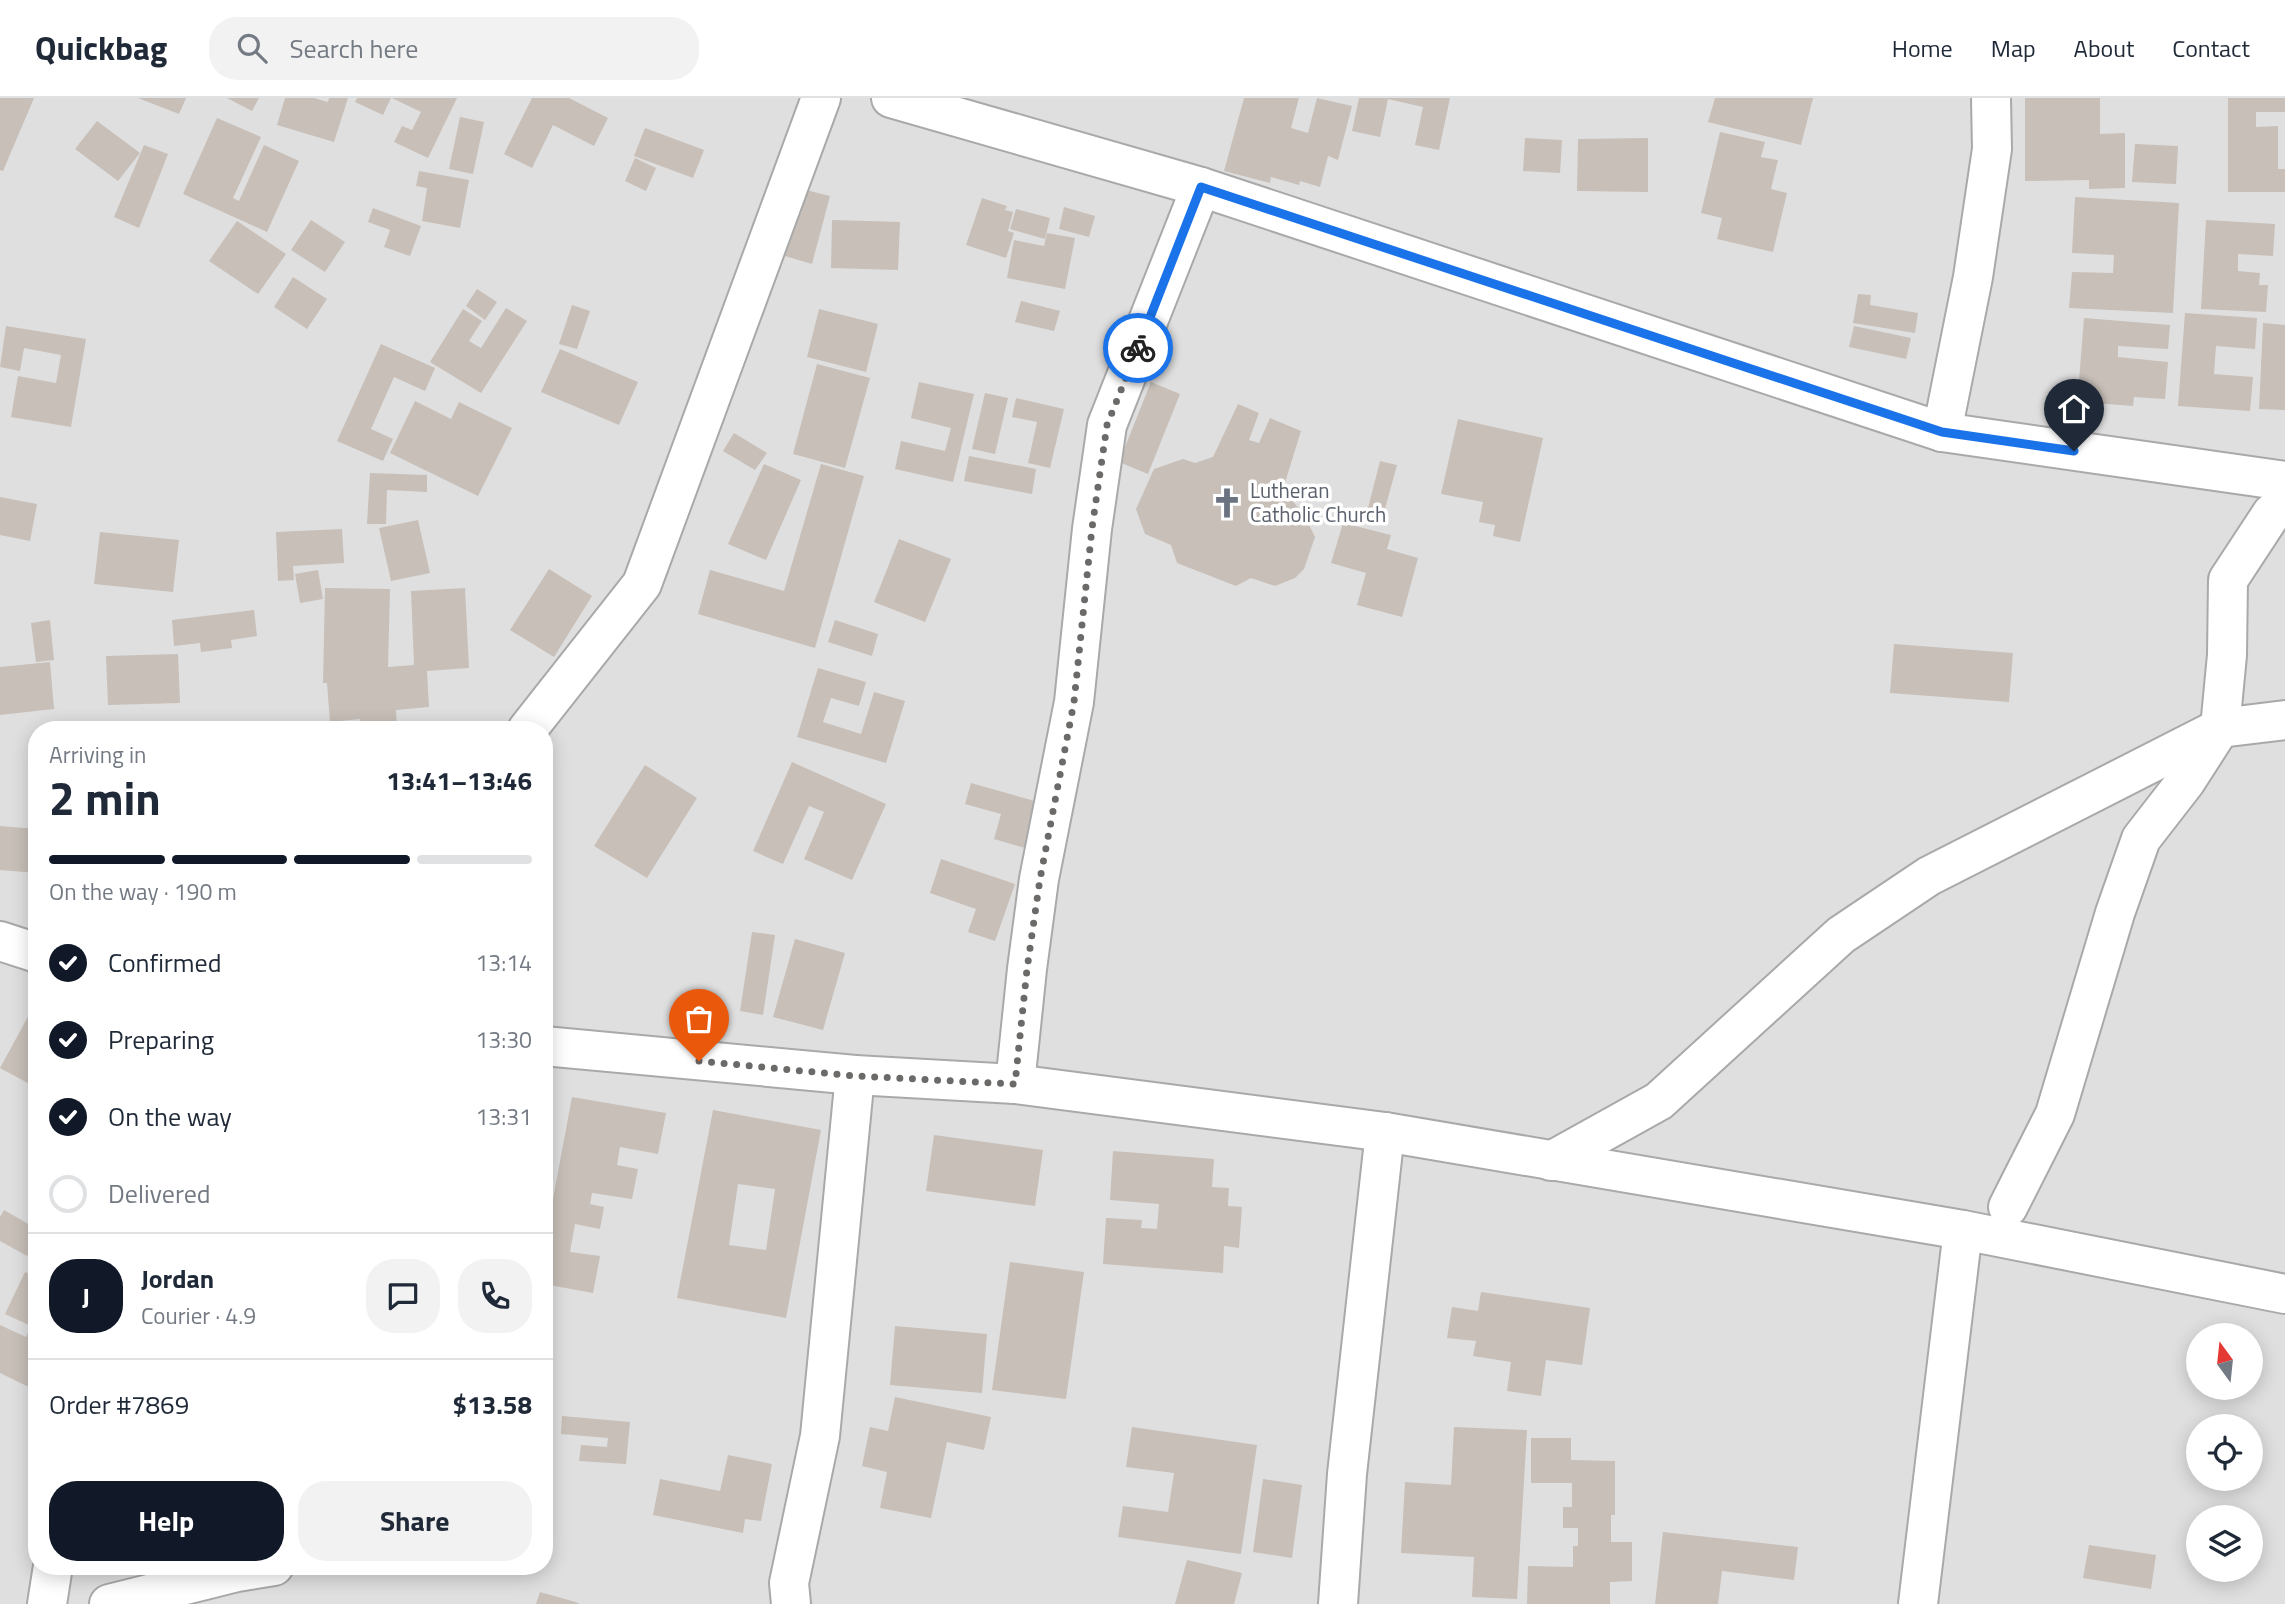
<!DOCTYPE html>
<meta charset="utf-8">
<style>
body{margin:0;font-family:"Titillium Web",sans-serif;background:#f2f2f3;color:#1f2937;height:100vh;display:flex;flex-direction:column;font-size:26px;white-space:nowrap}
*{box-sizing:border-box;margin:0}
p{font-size:23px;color:#747a83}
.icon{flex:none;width:38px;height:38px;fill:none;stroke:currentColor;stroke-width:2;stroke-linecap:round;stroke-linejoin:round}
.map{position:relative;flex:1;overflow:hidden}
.details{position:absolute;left:28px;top:623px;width:525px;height:854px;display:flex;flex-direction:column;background:#fff;border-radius:28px;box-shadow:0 4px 18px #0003}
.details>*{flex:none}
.needle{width:46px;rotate:345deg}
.controls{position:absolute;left:2186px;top:1225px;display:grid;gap:14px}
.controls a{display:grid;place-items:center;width:77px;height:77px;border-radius:50%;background:#fff;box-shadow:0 4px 18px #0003;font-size:35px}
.pin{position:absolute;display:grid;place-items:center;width:60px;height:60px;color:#fff;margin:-72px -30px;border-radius:50% 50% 50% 0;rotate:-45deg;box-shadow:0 0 7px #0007}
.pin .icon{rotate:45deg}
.courier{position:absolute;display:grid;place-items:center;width:70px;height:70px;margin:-35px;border:5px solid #1a73e8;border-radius:50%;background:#fff;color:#222;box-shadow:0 2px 9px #0007}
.head em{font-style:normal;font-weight:700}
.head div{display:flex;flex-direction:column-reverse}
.head{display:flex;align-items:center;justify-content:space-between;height:119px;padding:0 21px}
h1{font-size:46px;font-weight:700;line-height:52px}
.bar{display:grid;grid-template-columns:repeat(4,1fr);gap:10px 7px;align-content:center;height:84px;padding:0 21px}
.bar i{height:9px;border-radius:5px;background:#e0e1e3}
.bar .on{background:#111827}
.bar p{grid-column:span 4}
.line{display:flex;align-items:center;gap:18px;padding:0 21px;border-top:2px solid #e0e1e3}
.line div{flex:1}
.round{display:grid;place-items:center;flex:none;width:74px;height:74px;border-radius:28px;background:#f2f2f3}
ol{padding:0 21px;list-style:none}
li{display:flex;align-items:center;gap:21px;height:77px}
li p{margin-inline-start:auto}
li .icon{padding:7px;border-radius:50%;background:#111827;color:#fff;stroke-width:4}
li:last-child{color:#747a83}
li i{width:38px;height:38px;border:4px solid #e0e1e3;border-radius:50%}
.action{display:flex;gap:14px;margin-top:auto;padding:14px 21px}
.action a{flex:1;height:80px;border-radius:28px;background:#111827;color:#fff;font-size:28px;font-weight:700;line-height:80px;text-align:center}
.action a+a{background:#f2f2f3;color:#1f2937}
header{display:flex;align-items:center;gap:42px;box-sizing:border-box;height:98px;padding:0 35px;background:#fff;border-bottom:2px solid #e0e1e3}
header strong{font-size:33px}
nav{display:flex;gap:38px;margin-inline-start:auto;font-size:24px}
.search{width:490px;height:63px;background:#f2f2f3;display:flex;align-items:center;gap:18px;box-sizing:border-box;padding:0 24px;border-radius:28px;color:#747a83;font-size:26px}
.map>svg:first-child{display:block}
.residential{fill:#e0dfdf;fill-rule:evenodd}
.building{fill:#c7bfb8;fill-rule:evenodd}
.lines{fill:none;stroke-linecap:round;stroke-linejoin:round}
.minor-casing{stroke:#a9a9a9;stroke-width:42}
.minor{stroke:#fff;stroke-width:38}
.done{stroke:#6b6a68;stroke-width:7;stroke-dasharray:0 12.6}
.route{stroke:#1a73e8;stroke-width:9}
.labels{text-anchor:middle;stroke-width:7;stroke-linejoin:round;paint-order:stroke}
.worship-label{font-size:21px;fill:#5b616d;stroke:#fff;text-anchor:start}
</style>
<header>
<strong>Quickbag</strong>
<div class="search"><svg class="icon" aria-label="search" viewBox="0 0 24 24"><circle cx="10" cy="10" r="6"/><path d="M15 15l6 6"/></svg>Search here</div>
<nav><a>Home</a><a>Map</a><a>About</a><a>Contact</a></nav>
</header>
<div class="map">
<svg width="2285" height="1506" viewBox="0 0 2285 1506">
<rect width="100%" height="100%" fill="#f2efe9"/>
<path class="residential" d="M 0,0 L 2285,0 L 2285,1506 L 0,1506 ZM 37,632 L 544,632 L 544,1468 L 37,1468 ZM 2198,1237 L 2250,1237 L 2250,1290 L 2198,1290 ZM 2198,1328 L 2250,1328 L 2250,1381 L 2198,1381 ZM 2198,1419 L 2250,1419 L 2250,1472 L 2198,1472 Z"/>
<g class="building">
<polygon points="0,0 34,0 3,73 0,72"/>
<polygon points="138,0 186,0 179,16"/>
<polygon points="227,0 259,0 252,13"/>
<polygon points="285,0 314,0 328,4 329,0 348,0 334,44 277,27"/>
<polygon points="357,0 391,0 383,17 355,4"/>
<polygon points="392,0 457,0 428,60 394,44 402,28 412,32 421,14"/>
<polygon points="532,0 569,0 608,20 594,48 553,27 532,70 504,56"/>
<polygon points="1244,0 1299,0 1291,30 1308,35 1317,0 1352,8 1338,62 1328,58 1320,89 1300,83 1299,87 1271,79 1270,85 1224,73"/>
<polygon points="1359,0 1450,0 1439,52 1415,47 1423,9 1388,1 1380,39 1352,33"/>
<polygon points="1715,0 1813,0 1801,47 1708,24"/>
<polygon points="2025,0 2100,0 2100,36 2125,35 2125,90 2089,91 2089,82 2025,83"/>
<polygon points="2228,0 2285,0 2285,14 2256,14 2256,29 2278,28 2278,71 2285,71 2285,94 2228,94"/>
<polygon points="460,19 484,24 473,76 449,71"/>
<polygon points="217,20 261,39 233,100 239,103 264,47 299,63 267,134 183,96"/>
<polygon points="97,23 140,55 118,83 75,51"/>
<polygon points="645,30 704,52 693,80 634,58"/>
<polygon points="1720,34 1765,44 1761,59 1778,62 1771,91 1787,95 1773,154 1717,141 1722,120 1701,115"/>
<polygon points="1525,40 1562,42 1560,75 1523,73"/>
<polygon points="1648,40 1648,94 1577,93 1578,41"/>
<polygon points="2135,46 2178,48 2176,86 2132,84"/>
<polygon points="144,47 168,56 139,130 114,119"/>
<polygon points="635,60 656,70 646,93 625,83"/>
<polygon points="419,73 469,82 460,130 422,123 427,90 416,88"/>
<polygon points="802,91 830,98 812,166 785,158"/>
<polygon points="2075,99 2179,105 2173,215 2069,210 2072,174 2113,175 2114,157 2072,155"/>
<polygon points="982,100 1007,108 1005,112 1013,114 1008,133 1014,135 1006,160 966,147"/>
<polygon points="1064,109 1095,118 1089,139 1059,131"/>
<polygon points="373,110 421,128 410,158 384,149 390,132 368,124"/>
<polygon points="1016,111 1050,120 1045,141 1010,131"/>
<polygon points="311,122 345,144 325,174 291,152"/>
<polygon points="832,122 900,124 898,172 831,170"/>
<polygon points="2206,122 2275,126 2273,158 2238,156 2238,173 2260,175 2259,187 2268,187 2266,214 2201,211"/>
<polygon points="237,123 286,156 258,196 209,163"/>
<polygon points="1047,135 1075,140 1065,191 1007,180 1014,142 1044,148"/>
<polygon points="293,179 327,201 307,231 274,209"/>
<polygon points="477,191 497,204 485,222 466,208"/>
<polygon points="1858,196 1871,197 1870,207 1918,215 1915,235 1853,225"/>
<polygon points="1021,203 1060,213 1054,233 1015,224"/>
<polygon points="572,207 590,213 577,251 559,246"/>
<polygon points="506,210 527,223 481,295 430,264 463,211 482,223 469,243 481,250"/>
<polygon points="819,211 878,226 866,274 807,259"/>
<polygon points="2185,215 2257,220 2255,251 2216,248 2214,276 2253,279 2250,313 2178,308"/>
<polygon points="2084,220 2170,227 2168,251 2118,248 2118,259 2168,264 2165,301 2134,299 2133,308 2094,305 2094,296 2078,295"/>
<polygon points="2263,225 2285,227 2285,312 2259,311"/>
<polygon points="6,228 86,241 71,329 11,319 18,278 56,285 61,257 24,250 20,273 0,269"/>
<polygon points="1854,228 1911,240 1906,261 1849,249"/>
<polygon points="381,246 435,270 425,293 394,279 371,331 393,341 383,363 337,343"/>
<polygon points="560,251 638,284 619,327 541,294"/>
<polygon points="817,266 870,280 845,370 793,356"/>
<polygon points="919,284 974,296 953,384 895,371 901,343 945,353 951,330 911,320"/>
<polygon points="1151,284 1180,296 1148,376 1119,364"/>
<polygon points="985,295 1008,300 995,356 972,351"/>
<polygon points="1016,300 1064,311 1050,370 1028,365 1037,324 1012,319"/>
<polygon points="415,303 451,321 459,304 512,330 478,398 390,355"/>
<polygon points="1238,306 1259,315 1249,342 1259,345 1270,320 1301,333 1283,391 1304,417 1315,439 1304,471 1295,480 1275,488 1251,480 1236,488 1177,465 1171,447 1145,436 1136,411 1154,371 1183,361 1195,365 1213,359"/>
<polygon points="1458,321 1543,340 1520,444 1493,438 1495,427 1479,424 1483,404 1441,396"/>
<polygon points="734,335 767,355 755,372 723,353"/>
<polygon points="969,358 1036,371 1032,396 964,383"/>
<polygon points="1380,363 1397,367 1383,418 1367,414"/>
<polygon points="764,366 801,382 766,462 728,446"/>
<polygon points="821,366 864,378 815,550 698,516 710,472 784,493"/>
<polygon points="370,375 427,377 427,394 387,392 386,426 367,426"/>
<polygon points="0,399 37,406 30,443 0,437"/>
<polygon points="418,422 430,475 391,483 379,430"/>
<polygon points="1343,425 1391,437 1387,451 1418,460 1402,519 1357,507 1366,475 1331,465"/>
<polygon points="342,431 344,465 293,468 294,482 278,483 276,434"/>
<polygon points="100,434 179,442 173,494 94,486"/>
<polygon points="899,441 951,461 925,524 874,504"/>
<polygon points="549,471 592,498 554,559 510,532"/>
<polygon points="318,472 323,501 300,505 295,476"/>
<polygon points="325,490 390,491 388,569 414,567 411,493 465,490 469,570 427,573 429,609 396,612 397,632 361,632 360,621 330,624 327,585 323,585"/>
<polygon points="254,512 257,538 231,542 232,550 201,554 200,545 174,548 172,522"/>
<polygon points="50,522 54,562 36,564 31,525"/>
<polygon points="835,522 878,536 872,558 828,544"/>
<polygon points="1894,546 2013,555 2009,604 1890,595"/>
<polygon points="178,556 180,605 108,607 106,558"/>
<polygon points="50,564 54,611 0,617 0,569"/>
<polygon points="818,570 866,584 859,608 831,600 823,624 861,636 874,594 905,603 886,665 797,639"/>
<polygon points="792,664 886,706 852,782 804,761 824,714 809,708 783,766 753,753"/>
<polygon points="645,667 697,700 647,780 594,748"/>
<polygon points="971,685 1038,704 1025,750 994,741 1001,716 965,706"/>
<polygon points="0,728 37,731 37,775 0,772"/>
<polygon points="941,761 1015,786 995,843 968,834 976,811 930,795"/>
<polygon points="752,834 775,837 763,917 740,913"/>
<polygon points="795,841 845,855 823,932 773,919"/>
<polygon points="37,902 37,990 0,970"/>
<polygon points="572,999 666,1015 658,1056 620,1049 617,1067 638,1071 632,1101 592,1095 590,1106 604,1109 600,1131 575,1126 570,1154 600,1158 593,1195 544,1186 544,1149"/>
<path d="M 713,1012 L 821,1032 L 786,1220 L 677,1200 ZM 738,1086 L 775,1091 L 766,1152 L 729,1147 Z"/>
<polygon points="934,1037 1043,1052 1035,1108 926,1093"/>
<polygon points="1113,1053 1214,1061 1212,1089 1229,1090 1228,1108 1242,1109 1239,1150 1224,1148 1223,1175 1103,1166 1106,1120 1142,1122 1141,1130 1157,1131 1159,1106 1110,1102"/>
<polygon points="4,1112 37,1131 37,1141 27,1158 0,1143 0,1119"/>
<polygon points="1010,1164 1084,1174 1066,1301 992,1292"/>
<polygon points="25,1174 37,1180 37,1293 0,1275 0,1227 26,1239 31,1228 5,1216"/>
<polygon points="1481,1194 1590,1210 1582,1267 1546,1262 1541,1298 1507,1293 1511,1264 1473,1258 1476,1243 1447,1240 1452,1209 1478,1213"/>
<polygon points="895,1228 987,1236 982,1295 890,1287"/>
<polygon points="895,1299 991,1319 984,1352 947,1344 931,1420 880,1410 887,1374 862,1368 870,1329 888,1333"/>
<polygon points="562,1318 630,1324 626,1366 579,1363 581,1347 607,1349 608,1340 561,1336"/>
<polygon points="1132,1329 1257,1347 1241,1456 1118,1439 1123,1408 1168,1414 1174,1375 1126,1369"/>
<polygon points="1454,1329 1527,1332 1517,1501 1472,1499 1474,1459 1401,1455 1405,1384 1451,1387"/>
<polygon points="1531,1340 1571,1340 1571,1362 1615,1363 1615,1417 1611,1417 1611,1444 1632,1444 1632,1483 1610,1484 1610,1506 1527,1506 1528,1468 1573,1469 1573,1448 1578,1448 1578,1430 1563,1430 1563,1409 1572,1409 1572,1385 1531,1385"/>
<polygon points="728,1357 772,1366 761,1423 745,1421 743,1435 653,1417 660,1381 720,1393"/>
<polygon points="1263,1381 1302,1387 1292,1460 1253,1454"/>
<polygon points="1663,1434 1798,1449 1794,1482 1722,1473 1718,1506 1655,1506"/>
<polygon points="2089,1447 2156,1457 2151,1491 2083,1480"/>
<polygon points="1187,1462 1242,1475 1234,1506 1175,1506"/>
<polygon points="540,1494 579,1505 578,1506 536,1506"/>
</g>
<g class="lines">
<g class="minor-casing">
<g id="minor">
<polyline points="891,0 1201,89 1942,334 2285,383"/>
<polyline points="1942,334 1973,179 1992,51 1991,0"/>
<polyline points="527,632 642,486 821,0"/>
<polyline points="0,843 37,855"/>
<polyline points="544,948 855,977 1015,986 1385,1034 1963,1132 2285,1196"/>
<polyline points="1015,986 1027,871 1039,781 1074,604 1092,431 1107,327 1201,89"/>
<polyline points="1551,1063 1659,1003 1841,837 1929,778 2220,630 2285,622"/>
<polyline points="2008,1109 2055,1016 2115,815 2141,741 2186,683 2220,630 2227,557 2228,482 2272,415 2285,406"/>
<polyline points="47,1506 53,1468"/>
<polyline points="109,1506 237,1474 274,1468"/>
<polyline points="791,1506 789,1485 820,1338 855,977"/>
<polyline points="1338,1506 1347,1376 1385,1034"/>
<polyline points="1918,1506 1963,1132"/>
</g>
</g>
<use href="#minor" class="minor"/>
</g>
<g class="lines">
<polyline class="done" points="699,963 855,978 1015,986 1027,871 1040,781 1074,604 1092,430 1107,327 1138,250"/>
<polyline class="route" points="1138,250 1201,89 1942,334 2074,353"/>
</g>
<defs>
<g id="church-bare" transform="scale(2.415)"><path d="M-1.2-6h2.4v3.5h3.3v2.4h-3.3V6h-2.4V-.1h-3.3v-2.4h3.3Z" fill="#6b7280" stroke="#fff" stroke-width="2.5" paint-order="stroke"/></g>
</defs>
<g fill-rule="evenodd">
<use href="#church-bare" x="1227" y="405"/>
</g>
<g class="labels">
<g class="worship-label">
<text x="1250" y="400">Lutheran<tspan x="1250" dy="24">Catholic Church</tspan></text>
</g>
</g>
</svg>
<div class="controls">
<a><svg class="needle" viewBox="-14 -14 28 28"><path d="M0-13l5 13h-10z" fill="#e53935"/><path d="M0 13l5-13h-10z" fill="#747a83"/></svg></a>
<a><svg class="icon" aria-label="locate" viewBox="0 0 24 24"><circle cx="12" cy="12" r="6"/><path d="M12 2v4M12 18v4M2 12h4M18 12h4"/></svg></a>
<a><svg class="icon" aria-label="layers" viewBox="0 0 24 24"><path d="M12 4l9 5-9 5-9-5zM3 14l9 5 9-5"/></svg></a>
</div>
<div class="pin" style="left:699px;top:963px;background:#ea580c"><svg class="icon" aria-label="bag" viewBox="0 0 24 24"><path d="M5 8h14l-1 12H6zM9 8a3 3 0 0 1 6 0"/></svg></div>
<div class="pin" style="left:2074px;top:353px;background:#1f2937"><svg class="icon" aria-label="home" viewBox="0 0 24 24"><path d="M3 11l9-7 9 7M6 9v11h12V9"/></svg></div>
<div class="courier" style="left:1138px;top:250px"><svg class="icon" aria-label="bike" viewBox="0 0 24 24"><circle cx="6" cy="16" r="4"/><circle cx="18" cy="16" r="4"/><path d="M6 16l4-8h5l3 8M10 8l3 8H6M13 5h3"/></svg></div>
<section class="details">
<div class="head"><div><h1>2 min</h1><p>Arriving in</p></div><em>13:41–13:46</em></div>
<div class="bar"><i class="on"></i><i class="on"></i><i class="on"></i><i></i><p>On the way · 190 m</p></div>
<ol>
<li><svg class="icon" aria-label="check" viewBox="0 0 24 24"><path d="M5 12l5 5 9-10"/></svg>Confirmed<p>13:14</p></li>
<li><svg class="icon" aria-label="check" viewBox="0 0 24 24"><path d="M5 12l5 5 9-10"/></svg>Preparing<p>13:30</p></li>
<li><svg class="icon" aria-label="check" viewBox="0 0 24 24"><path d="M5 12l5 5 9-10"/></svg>On the way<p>13:31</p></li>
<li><i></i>Delivered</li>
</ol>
<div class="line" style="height:126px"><b class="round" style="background:#111827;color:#fff">J</b><div><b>Jordan</b><p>Courier · 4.9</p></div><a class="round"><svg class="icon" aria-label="chat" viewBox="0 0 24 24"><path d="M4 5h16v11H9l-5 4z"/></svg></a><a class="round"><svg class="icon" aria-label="phone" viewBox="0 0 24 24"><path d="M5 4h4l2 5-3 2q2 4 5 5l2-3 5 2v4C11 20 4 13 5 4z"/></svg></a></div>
<div class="line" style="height:91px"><div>Order #7869</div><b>$13.58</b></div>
<div class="action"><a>Help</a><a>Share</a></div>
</section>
</div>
